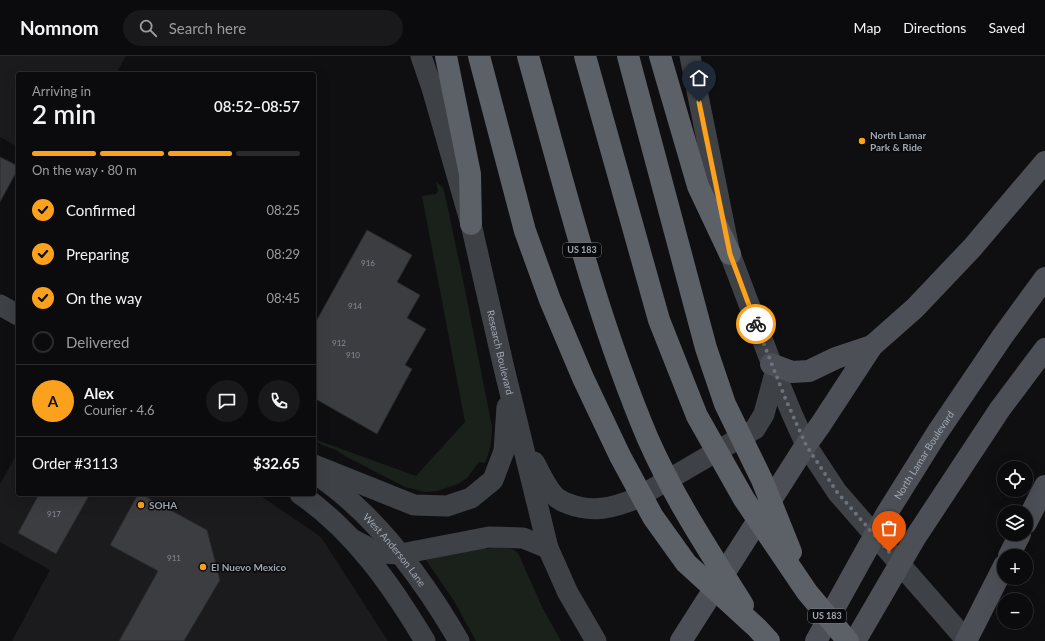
<!DOCTYPE html>
<meta charset="utf-8">
<style>
body{margin:0;font-family:Lato,sans-serif;background:#19191b;color:#f1f3f6;height:100vh;display:flex;flex-direction:column;font-size:15px;white-space:nowrap}
*{box-sizing:border-box;margin:0}
p{font-size:13px;color:#9a9b9d}
.icon{flex:none;width:22px;height:22px;fill:none;stroke:currentColor;stroke-width:2;stroke-linecap:round;stroke-linejoin:round}
.map{position:relative;flex:1;overflow:hidden}
.panel{position:absolute;left:16px;top:16px;width:300px;height:424px;display:flex;flex-direction:column;background:#0b0b0d;border-radius:4px;box-shadow:0 4px 16px #0002,0 0 0 1px #2b2b2e}
.panel>*{flex:none}
.fabs{position:absolute;left:997px;top:405px;display:grid;gap:8px}
.fabs a{display:grid;place-items:center;width:36px;height:36px;border-radius:50%;background:#0b0b0d;box-shadow:0 4px 16px #0002,0 0 0 1px #2b2b2e;font-size:20px}
.pin{position:absolute;display:grid;place-items:center;width:34px;height:34px;color:#fff;margin:-41px -17px;border-radius:50% 50% 50% 0;rotate:-45deg;box-shadow:0 0 4px #0007}
.pin .icon{rotate:45deg}
.courier{position:absolute;display:grid;place-items:center;width:40px;height:40px;margin:-20px;border:3px solid #fca11c;border-radius:50%;background:#fff;color:#222;box-shadow:0 1px 5px #0007}
.summary em{font-style:normal;font-weight:600}
.summary div{display:flex;flex-direction:column-reverse}
.summary{display:flex;align-items:center;justify-content:space-between;height:68px;padding:0 16px}
h1{font-size:26px;font-weight:600;line-height:30px}
.bar{display:grid;grid-template-columns:repeat(4,1fr);gap:6px 4px;align-content:center;height:48px;padding:0 16px}
.bar i{height:5px;border-radius:3px;background:#2b2b2e}
.bar .current{background:#fca11c}
.bar p{grid-column:span 4}
.line{display:flex;align-items:center;gap:10px;padding:0 16px;border-top:1px solid #2b2b2e}
.line div{flex:1}
.round{display:grid;place-items:center;flex:none;width:42px;height:42px;border-radius:21px;background:#19191b}
ol{padding:0 16px;list-style:none}
li{display:flex;align-items:center;gap:12px;height:44px}
li p{margin-inline-start:auto}
li .icon{padding:4px;border-radius:50%;background:#fca11c;color:#111;stroke-width:4}
li:last-child{color:#9a9b9d}
li i{width:22px;height:22px;border:2px solid #2b2b2e;border-radius:50%}
header{display:flex;align-items:center;gap:24px;box-sizing:border-box;height:56px;padding:0 20px;background:#0b0b0d;border-bottom:1px solid #2b2b2e}
header strong{font-size:19px}
nav{display:flex;gap:22px;margin-inline-start:auto;font-size:14px}
.search{width:280px;height:36px;background:#19191b;display:flex;align-items:center;gap:10px;box-sizing:border-box;padding:0 14px;border-radius:22px;color:#9a9b9d;font-size:15px}
.map>svg:first-child{display:block}
.built{fill:#1b1b1e}
.green{fill:#19211a}
.building{fill:#3b3d41;stroke:#29292d}
.lines{fill:none;stroke-linecap:round;stroke-linejoin:round}
.secondary{stroke:#3e4146;stroke-width:21}
.primary{stroke:#4c4f55;stroke-width:22}
.highway{stroke:#5c6067;stroke-width:22}
.done{stroke:#6d727a;stroke-width:4;stroke-dasharray:0 7.2}
.route{stroke:#fca11c;stroke-width:5}
.poi-dot{fill:#fca11c;stroke:#0a0a0c;stroke-width:1.5}
.labels{text-anchor:middle;stroke-width:3;stroke-linejoin:round;paint-order:stroke}
.number-label{font-size:8px;fill:#868c96}
.shield{fill:#0a0a0c;stroke:#727881;stroke-width:1}
.shield-label{font-size:9px;font-weight:bold;fill:#9fa7b3}
.poi-label{font-size:10px;font-weight:bold;fill:#9fa7b3;stroke:#0a0a0c;text-anchor:start}
.street-label{font-size:10px;fill:#9fa7b3;stroke:#0a0a0c}
</style>
<header>
<strong>Nomnom</strong>
<div class="search"><svg class="icon" aria-label="search" viewBox="0 0 24 24"><circle cx="10" cy="10" r="6"/><path d="M15 15l6 6"/></svg>Search here</div>
<nav><a>Map</a><a>Directions</a><a>Saved</a></nav>
</header>
<div class="map">
<svg width="1045" height="585" viewBox="0 0 1045 585">
<rect width="100%" height="100%" fill="#0f0f11"/>
<g class="built">
<polygon points="0,0 126,0 116,18 18,18 18,91 0,81"/>
<polygon points="18,396 18,438 258,438 321,481 388,585 12,585 50,514 0,486 0,428"/>
</g>
<g class="green">
<path d="M 436,126 L 443,132 L 445,139 L 463,224 L 492,371 C 492,384 490,395 485,407 L 479,406 L 467,422 L 458,428 L 437,435 L 425,436 L 405,431 L 345,400 L 336,394 L 322,389 L 314,383 L 416,420 L 465,366 L 422,140 L 436,138 L 438,135 Z"/>
<path d="M 486,488 L 486,493 C 499,491 508,488 518,497 L 542,551 L 561,585 L 476,585 L 454,545 L 426,504 Z"/>
</g>
<g class="building">
<polygon points="0,101 18,110 18,113 0,146"/>
<polygon points="367,174 412,199 397,226 420,239 407,262 426,273 405,309 412,313 377,378 314,342 314,269"/>
<polygon points="39,438 90,438 56,498 18,477"/>
<polygon points="138,438 141,438 207,474 220,524 184,585 119,585 158,515 110,489"/>
</g>
<g class="lines">
<g class="secondary">
<path id="s1" d="M 421,0 L 432,32 L 471,168 L 503,308 L 548,492 L 568,537 L 596,585"/>
<polyline points="690,0 730,198 775,317 792,358 806,389 837,436 967,585"/>
<polyline points="0,249 18,259"/>
<path d="M 534,406 C 540,416 545,429 553,438 C 557,443 563,446 569,448 C 592,457 613,452 635,443 L 755,373 L 764,358 L 775,317"/>
<polyline points="314,409 414,449 447,450 471,442 493,424 504,395 507,351"/>
<path id="s2" d="M 314,417 C 375,457 423,523 459,585"/>
<path d="M 300,438 C 354,475 392,530 425,585"/>
<polyline points="352,483 379,497 401,498 489,481 523,482 548,492"/>
</g>
<g class="primary">
<polyline points="771,308 792,316 809,315 836,302 872,290"/>
<polyline points="1026,467 1045,430"/>
<polyline points="1009,500 1020,478"/>
<polyline points="681,585 806,389 821,368 872,290 915,252 972,192 1045,106"/>
<path id="s3" d="M 816,585 L 887,457 L 937,377 L 1002,281 L 1045,222"/>
<polyline points="855,585 915,482 1000,353 1045,293"/>
<polyline points="966,585 1004,510"/>
</g>
<g class="highway">
<polyline points="446,0 470,118 471,168"/>
<polyline points="479,0 525,175 550,244 583,322 620,400 653,461 686,507 757,572 769,585"/>
<path d="M 528,0 C 564,129 596,260 648,383 C 674,442 709,495 743,549"/>
<polyline points="585,0 659,264 697,360 744,443 807,536 848,585"/>
<polyline points="628,0 706,292 725,348 762,424 791,496"/>
<polyline points="660,0 698,130 730,198"/>
</g>
</g>
<g class="lines">
<polyline class="done" points="756,268 786,344 806,389 837,436 889,496"/>
<polyline class="route" points="699,46 730,198 756,268"/>
</g>
<g class="poi-dot">
<circle cx="862" cy="85" r="4"/>
<circle cx="141" cy="449" r="4"/>
<circle cx="203" cy="511" r="4"/>
</g>
<g class="labels">
<g class="number-label">
<text x="368" y="210">916</text>
<text x="355" y="253">914</text>
<text x="339" y="290">912</text>
<text x="353" y="302">910</text>
<text x="54" y="461">917</text>
<text x="174" y="505">911</text>
</g>
<g class="shield">
<rect x="563" y="187" width="38" height="14" rx="3"/>
<rect x="808" y="553" width="38" height="14" rx="3"/>
</g>
<g class="shield-label">
<text x="582" y="197">US 183</text>
<text x="827" y="563">US 183</text>
</g>
<g class="poi-label">
<text x="870" y="83">North Lamar<tspan x="870" dy="12">Park &amp; Ride</tspan></text>
<text x="149" y="453">SOHA</text>
<text x="211" y="515">El Nuevo Mexico</text>
</g>
<g class="street-label">
<text dy="4" stroke="none"><textPath href="#s1" startOffset="307">Research Boulevard</textPath></text>
<text dy="4" stroke="none"><textPath href="#s3" startOffset="215">North Lamar Boulevard</textPath></text>
<text dy="4" stroke="none"><textPath href="#s2" startOffset="112">West Anderson Lane</textPath></text>
</g>
</g>
</svg>
<div class="fabs">
<a><svg class="icon" aria-label="locate" viewBox="0 0 24 24"><circle cx="12" cy="12" r="6"/><path d="M12 2v4M12 18v4M2 12h4M18 12h4"/></svg></a>
<a><svg class="icon" aria-label="layers" viewBox="0 0 24 24"><path d="M12 4l9 5-9 5-9-5zM3 14l9 5 9-5"/></svg></a>
<a>+</a>
<a>−</a>
</div>
<div class="pin" style="left:889px;top:496px;background:#ea580c"><svg class="icon" aria-label="bag" viewBox="0 0 24 24"><path d="M5 8h14l-1 12H6zM9 8a3 3 0 0 1 6 0"/></svg></div>
<div class="pin" style="left:699px;top:46px;background:#1f2937"><svg class="icon" aria-label="home" viewBox="0 0 24 24"><path d="M3 11l9-7 9 7M6 9v11h12V9"/></svg></div>
<div class="courier" style="left:756px;top:268px"><svg class="icon" aria-label="bike" viewBox="0 0 24 24"><circle cx="6" cy="16" r="4"/><circle cx="18" cy="16" r="4"/><path d="M6 16l4-8h5l3 8M10 8l3 8H6M13 5h3"/></svg></div>
<section class="panel">
<div class="summary"><div><h1>2 min</h1><p>Arriving in</p></div><em>08:52–08:57</em></div>
<div class="bar"><i class="current"></i><i class="current"></i><i class="current"></i><i></i><p>On the way · 80 m</p></div>
<ol>
<li><svg class="icon" aria-label="check" viewBox="0 0 24 24"><path d="M5 12l5 5 9-10"/></svg>Confirmed<p>08:25</p></li>
<li><svg class="icon" aria-label="check" viewBox="0 0 24 24"><path d="M5 12l5 5 9-10"/></svg>Preparing<p>08:29</p></li>
<li><svg class="icon" aria-label="check" viewBox="0 0 24 24"><path d="M5 12l5 5 9-10"/></svg>On the way<p>08:45</p></li>
<li><i></i>Delivered</li>
</ol>
<div class="line" style="height:72px"><b class="round" style="background:#fca11c;color:#111">A</b><div><b>Alex</b><p>Courier · 4.6</p></div><a class="round"><svg class="icon" aria-label="chat" viewBox="0 0 24 24"><path d="M4 5h16v11H9l-5 4z"/></svg></a><a class="round"><svg class="icon" aria-label="phone" viewBox="0 0 24 24"><path d="M5 4h4l2 5-3 2q2 4 5 5l2-3 5 2v4C11 20 4 13 5 4z"/></svg></a></div>
<div class="line" style="height:52px"><div>Order #3113</div><b>$32.65</b></div>
</section>
</div>
